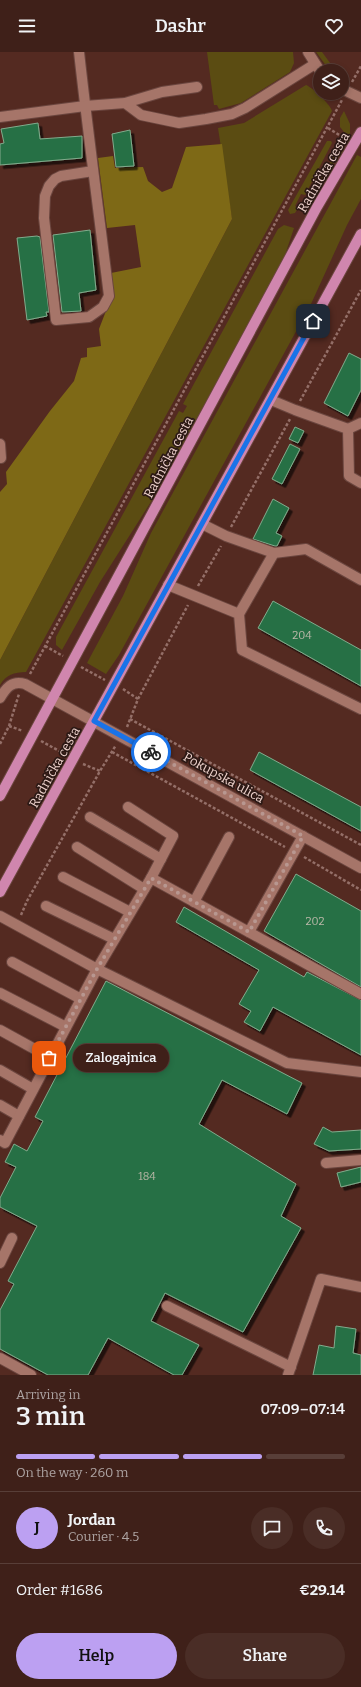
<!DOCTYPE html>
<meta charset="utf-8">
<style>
body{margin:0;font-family:Bitter,serif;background:#4a2d26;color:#f1f3f6;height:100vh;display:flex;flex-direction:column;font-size:15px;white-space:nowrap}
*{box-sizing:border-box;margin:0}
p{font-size:13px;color:#ada3a2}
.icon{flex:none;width:22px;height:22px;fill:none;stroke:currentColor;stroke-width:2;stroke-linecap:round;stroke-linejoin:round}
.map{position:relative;height:1323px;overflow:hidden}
.details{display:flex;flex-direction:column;background:#3f2019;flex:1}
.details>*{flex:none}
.controls{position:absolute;left:313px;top:12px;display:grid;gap:8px}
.controls a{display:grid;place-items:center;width:36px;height:36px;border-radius:50%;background:#3f2019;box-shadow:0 2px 6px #0003,0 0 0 1px #583e38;font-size:20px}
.pin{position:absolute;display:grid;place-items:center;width:34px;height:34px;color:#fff;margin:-17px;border-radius:8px;box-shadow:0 2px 6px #0006}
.courier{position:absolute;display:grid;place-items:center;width:40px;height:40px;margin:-20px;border:3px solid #1a73e8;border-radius:50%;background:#fff;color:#222;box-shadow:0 1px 5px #0007}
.bubble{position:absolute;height:28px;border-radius:14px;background:#3f2019;box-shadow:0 2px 6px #0003,0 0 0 1px #583e38;font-size:13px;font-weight:600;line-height:28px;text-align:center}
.overview em{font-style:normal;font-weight:600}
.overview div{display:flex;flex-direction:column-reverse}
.overview{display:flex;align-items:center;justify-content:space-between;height:68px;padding:0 16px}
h1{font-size:26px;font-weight:600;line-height:30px}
.bar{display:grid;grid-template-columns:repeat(4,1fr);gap:6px 4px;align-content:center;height:48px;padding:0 16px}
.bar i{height:5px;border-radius:3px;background:#583e38}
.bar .selected{background:#bca0f2}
.bar p{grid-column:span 4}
.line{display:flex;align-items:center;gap:10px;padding:0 16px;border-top:1px solid #583e38}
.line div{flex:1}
.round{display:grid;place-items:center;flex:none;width:42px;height:42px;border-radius:21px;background:#4a2d26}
.button{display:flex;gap:8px;margin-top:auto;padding:8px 16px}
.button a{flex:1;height:46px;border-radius:24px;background:#bca0f2;color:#111;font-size:16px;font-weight:600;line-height:46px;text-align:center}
.button a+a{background:#4a2d26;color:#f1f3f6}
header{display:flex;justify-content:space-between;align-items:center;height:52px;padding:0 16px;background:#3f2019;font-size:18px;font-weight:600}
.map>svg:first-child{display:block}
.green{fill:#5b4c12}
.forest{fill:#7e6916}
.building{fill:#286f44;stroke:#80ac8d;filter:url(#shadow)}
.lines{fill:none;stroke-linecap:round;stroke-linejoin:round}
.minor-casing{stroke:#6b463f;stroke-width:12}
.major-casing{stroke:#6b463f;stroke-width:12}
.path{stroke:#946f68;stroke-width:2.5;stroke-dasharray:3 2;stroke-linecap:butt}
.minor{stroke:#a67569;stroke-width:10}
.major{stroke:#d086ae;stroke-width:10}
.done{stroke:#b89790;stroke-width:4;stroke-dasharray:0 7.2}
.route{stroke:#1a73e8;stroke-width:5}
.labels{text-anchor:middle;stroke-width:3.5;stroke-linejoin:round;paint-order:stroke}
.number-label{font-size:11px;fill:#bcb9aa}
.street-label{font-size:13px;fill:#eed2cc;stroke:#2c1915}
</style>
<header><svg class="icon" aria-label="menu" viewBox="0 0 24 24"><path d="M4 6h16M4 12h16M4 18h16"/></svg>Dashr<svg class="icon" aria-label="heart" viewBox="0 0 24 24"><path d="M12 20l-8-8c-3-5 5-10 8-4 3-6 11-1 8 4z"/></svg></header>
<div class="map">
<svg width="361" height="1323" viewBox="0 0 361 1323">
<defs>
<filter id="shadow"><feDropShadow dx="3.5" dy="3.5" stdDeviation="0" flood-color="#0009"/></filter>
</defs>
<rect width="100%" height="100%" fill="#542a21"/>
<g class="green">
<polygon points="207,0 293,0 294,11 290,20 241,51 219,57 217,53 214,53"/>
<polygon points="316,0 322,0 336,19 330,19"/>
<path d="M 306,33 C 312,35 331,53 332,59 L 26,620 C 14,620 6,623 0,633 L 0,608 L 232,167 L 218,76 L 244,71 Z"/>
<polygon points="344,59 350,72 350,83 344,80 340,75 340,66"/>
<polygon points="327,89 331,89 332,91 305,143 301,142 295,154 298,156 295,161 290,162 288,158"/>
<polygon points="340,96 345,96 315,137 337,98"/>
<polygon points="357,103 361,105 361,147 347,173 311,252 119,603 106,622 87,611 123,544 151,481"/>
<polygon points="284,173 294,176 284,206 154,445 100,530 62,598 56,593 56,585 179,359 183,361 187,354 183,352 278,177"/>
</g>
<polygon class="forest" points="222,92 232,167 0,608 0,440 7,432 6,420 50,359 74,329 81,306 87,305 87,296 101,294 99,277 111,246 111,221 141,215 135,173 107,176 98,106 113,104 115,116 143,115 148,129 162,140 172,136 186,95"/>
<g class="building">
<polygon points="38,71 40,87 82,84 82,106 0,113 0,92 4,91 1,77"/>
<polygon points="130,78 134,114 116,115 112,82"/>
<polygon points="90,178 96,238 79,241 81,259 62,260 53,183"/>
<polygon points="37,184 40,185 49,260 46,260 47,264 27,268 17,186"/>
<polygon points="349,301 361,307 361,338 348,364 324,351"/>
<polygon points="295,375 304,379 298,391 289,387"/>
<polygon points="290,392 300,397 282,432 272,427"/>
<polygon points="273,447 289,456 276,481 282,484 277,494 275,494 253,487"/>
<polygon points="273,549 361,598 361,634 258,576"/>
<polygon points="259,700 361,755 361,779 250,718"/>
<polygon points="296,822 361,859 361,935 264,879"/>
<polygon points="184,855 304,925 307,920 361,948 361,1003 273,955 260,979 244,970 251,959 239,952 259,918 176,870"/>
<polygon points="106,929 302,1031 287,1062 222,1028 199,1072 296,1132 281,1164 301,1176 243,1280 165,1241 151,1269 199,1293 182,1323 174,1323 108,1286 88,1323 48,1323 0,1297 0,1258 14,1232 8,1229 37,1174 0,1155 0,1146 16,1115 5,1110 14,1092 27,1099 43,1069 35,1065"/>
<polygon points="323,1075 332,1080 361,1078 361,1097 329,1099 314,1092"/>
<polygon points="361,1115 361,1130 341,1135 337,1121"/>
<polygon points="336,1274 356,1277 353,1301 361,1303 361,1323 313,1323 319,1293 334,1296"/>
</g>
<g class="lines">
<g class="minor-casing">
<g id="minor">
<path d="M 79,0 C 88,81 99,162 109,244 L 103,255 L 89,265 L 56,268 L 44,166 L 45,144 L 49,134 L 55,127 L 61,124 L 93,119"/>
<polyline points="308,0 320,19"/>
<polyline points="342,37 361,46"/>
<polyline points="125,51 141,63 179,71 206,67 232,62 245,56 315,12"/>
<polyline points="0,65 85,54 125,51 162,40 197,35"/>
<polyline points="271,348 295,358 348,377 349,424 361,431"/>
<polyline points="348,377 361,371"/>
<polyline points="0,392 1,406"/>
<polyline points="202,472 226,484 274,501"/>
<polyline points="168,533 239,562 242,598 361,657"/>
<polyline points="239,562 274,501 306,497 361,528"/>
<path d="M 0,646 C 6,636 12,628 25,632 L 361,816"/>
<polyline points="128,755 173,784 151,826"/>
<polyline points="90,765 161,807"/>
<polyline points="77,795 144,837"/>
<polyline points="63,825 130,860"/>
<polyline points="194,850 229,785"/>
<polyline points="46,854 114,887"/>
<polyline points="0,864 97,917 287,1011 361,1020"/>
<polyline points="249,880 303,784"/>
<polyline points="12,910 81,947"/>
<polyline points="0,941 66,975"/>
<polyline points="0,978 49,1005"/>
<polyline points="0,1018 33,1037"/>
<polyline points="0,1053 19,1064"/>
<polyline points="0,1088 5,1091 97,917 151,826 361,942"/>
<polyline points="326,1111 361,1108"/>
<polyline points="0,1211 12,1186"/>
<polyline points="167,1254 291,1315"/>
<polyline points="0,1306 31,1323"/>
<polyline points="288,1323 321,1227 361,1235"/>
</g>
</g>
<g class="major-casing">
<g id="major">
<polyline points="0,744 317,155 361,80"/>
<polyline points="0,840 361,182"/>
</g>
</g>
<g class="path">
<polyline points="352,30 361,14"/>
<polyline points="328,76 344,86"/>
<polyline points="300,349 361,238"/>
<polyline points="231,475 290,367"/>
<polyline points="198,534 221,494"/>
<polyline points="45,594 63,604"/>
<polyline points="81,615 105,628"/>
<polyline points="30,622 342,48"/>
<polyline points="123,637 138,647"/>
<polyline points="130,667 361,793"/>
<polyline points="9,674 23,679"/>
<polyline points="127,675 138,647 188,553"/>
<polyline points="41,689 63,701"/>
<polyline points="0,692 9,674 19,642"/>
<polyline points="112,700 285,795"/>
<polyline points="83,712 100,719"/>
<polyline points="304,805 361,838"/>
<polyline points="21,863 27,849 100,719 116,693"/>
</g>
<use href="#minor" class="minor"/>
<use href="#major" class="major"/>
</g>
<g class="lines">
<polyline class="done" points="49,1006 97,917 151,826 249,880 303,784 151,700"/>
<polyline class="route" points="151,700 94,669 313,269"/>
</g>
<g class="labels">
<g class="number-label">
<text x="302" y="587">204</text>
<text x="315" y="873">202</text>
<text x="147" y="1128">184</text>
</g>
<g class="street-label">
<text transform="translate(323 120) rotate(-60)" y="5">Radnička cesta</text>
<text transform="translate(168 405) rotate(-62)" y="5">Radnička cesta</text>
<text transform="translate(54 715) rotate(-61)" y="5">Radnička cesta</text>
<text transform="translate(224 725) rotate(29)" y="5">Pokupska ulica</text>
</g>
</g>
</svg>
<div class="controls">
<a><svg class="icon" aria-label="layers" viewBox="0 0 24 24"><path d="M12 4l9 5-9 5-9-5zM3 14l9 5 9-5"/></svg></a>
</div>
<div class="pin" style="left:49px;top:1006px;background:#ea580c"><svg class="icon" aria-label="bag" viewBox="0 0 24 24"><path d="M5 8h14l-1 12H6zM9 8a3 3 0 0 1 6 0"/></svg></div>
<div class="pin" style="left:313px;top:269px;background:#1f2937"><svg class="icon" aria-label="home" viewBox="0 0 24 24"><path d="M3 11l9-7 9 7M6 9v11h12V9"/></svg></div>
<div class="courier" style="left:151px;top:700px"><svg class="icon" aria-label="bike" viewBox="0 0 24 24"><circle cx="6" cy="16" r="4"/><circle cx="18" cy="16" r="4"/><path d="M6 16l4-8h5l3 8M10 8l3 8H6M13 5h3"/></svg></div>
<div class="bubble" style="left:73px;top:992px;width:96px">Zalogajnica</div>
</div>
<section class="details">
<div class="overview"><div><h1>3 min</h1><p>Arriving in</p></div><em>07:09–07:14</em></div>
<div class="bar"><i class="selected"></i><i class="selected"></i><i class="selected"></i><i></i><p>On the way · 260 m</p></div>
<div class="line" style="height:72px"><b class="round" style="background:#bca0f2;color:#111">J</b><div><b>Jordan</b><p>Courier · 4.5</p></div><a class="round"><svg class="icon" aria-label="chat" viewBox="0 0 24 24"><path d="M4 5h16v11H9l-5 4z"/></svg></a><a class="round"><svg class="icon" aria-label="phone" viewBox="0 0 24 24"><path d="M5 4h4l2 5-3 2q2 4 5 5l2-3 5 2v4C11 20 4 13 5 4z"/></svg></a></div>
<div class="line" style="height:52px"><div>Order #1686</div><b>€29.14</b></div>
<div class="button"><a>Help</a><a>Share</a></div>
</section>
